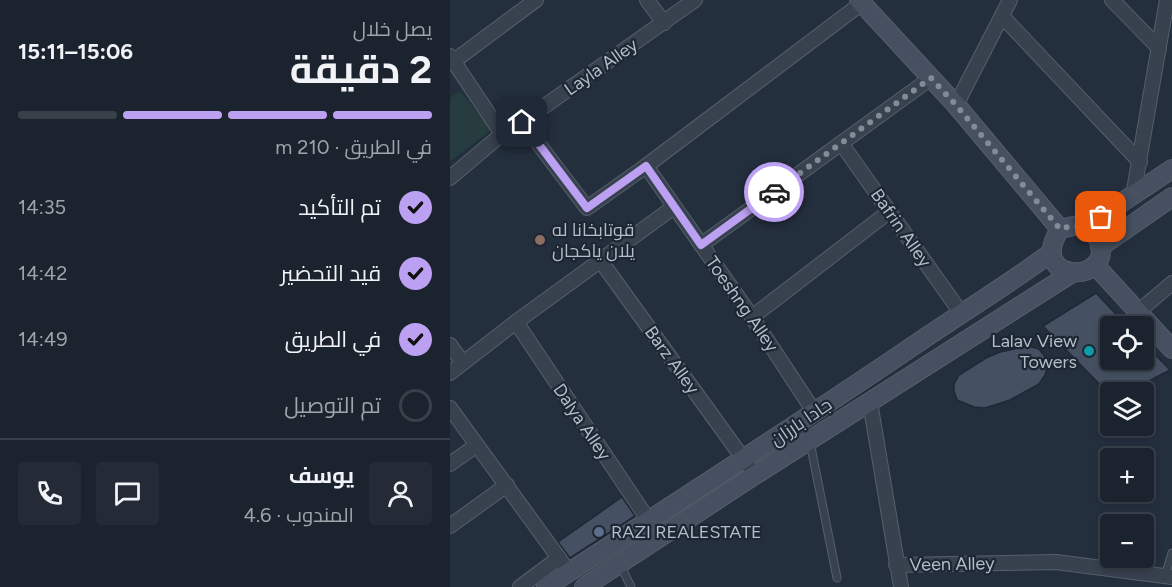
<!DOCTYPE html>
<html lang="ar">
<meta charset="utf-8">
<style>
body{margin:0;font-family:Figtree,Cairo,sans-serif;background:#242b36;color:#f1f3f6;direction:rtl;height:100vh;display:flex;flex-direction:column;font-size:22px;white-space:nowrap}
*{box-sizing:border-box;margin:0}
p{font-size:20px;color:#a0a4aa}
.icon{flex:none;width:33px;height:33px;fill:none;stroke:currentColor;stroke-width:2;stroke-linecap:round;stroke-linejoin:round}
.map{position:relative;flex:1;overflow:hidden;direction:ltr}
.sheet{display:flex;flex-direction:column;background:#1b232e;width:450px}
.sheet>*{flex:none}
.buttons{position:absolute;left:650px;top:316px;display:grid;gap:12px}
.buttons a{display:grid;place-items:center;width:54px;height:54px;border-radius:6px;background:#1b232e;box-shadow:0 3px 9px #0003,0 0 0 2px #39404a;font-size:30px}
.pin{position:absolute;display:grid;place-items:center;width:51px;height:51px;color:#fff;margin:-26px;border-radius:12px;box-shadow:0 3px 9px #0006}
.courier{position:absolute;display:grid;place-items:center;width:60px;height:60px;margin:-30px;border:4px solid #bca0f2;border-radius:50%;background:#fff;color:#222;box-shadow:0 2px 8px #0007}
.summary em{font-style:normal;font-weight:700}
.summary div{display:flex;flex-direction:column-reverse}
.summary{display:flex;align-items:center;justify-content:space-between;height:102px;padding:0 18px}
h1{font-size:39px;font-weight:700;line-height:45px}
.bar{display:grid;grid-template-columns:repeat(4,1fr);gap:9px 6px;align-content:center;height:72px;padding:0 18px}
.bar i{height:8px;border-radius:4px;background:#39404a}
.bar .active{background:#bca0f2}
.bar p{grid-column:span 4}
.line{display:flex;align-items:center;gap:15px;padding:0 18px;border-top:2px solid #39404a}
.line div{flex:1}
.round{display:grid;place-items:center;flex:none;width:63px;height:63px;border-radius:6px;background:#242b36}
ol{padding:0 18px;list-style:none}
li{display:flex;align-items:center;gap:18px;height:66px}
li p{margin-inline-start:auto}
li .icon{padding:6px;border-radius:50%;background:#bca0f2;color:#111;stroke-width:4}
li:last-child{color:#a0a4aa}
li i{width:33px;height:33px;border:3px solid #39404a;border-radius:50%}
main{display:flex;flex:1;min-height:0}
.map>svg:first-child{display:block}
.green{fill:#263c3f}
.building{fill:#455162;stroke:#1f2835;stroke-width:1.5}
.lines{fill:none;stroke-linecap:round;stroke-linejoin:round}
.lane-casing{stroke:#565f6c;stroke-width:9}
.street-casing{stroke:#565f6c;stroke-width:16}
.secondary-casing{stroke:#565f6c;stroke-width:20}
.lane{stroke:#38414e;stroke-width:7}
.street{stroke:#38414e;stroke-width:14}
.secondary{stroke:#465061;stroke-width:18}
.done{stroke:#828b98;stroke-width:6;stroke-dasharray:0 10.8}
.route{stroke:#bca0f2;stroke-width:8}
.education-dot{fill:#8d6e63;stroke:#1d2633;stroke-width:2}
.culture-dot{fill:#0f9aa8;stroke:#1d2633;stroke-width:2}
.service-dot{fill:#5c6f8a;stroke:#1d2633;stroke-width:2}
.labels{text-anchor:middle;stroke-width:4.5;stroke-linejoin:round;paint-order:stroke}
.street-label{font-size:18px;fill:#b4bcc9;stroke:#1d2633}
.poi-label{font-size:18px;fill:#b4bcc9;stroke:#1d2633;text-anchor:start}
</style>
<main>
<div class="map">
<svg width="722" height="587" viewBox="0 0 722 587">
<rect width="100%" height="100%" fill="#242f3e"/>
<polygon class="green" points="10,91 41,130 0,161 0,98"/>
<g class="building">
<polygon points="646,293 678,327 660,327 660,360 693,360 693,342 720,370 676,393 658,393 593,326"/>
<polygon points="578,346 589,349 595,357 598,365 595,375 589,384 560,400 535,408 524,407 507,400 504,391 504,384 509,375 536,358 550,352"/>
<polygon points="172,497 185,516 120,558 108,542"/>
</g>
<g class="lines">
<g class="lane-casing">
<g id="lane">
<polyline points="360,442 387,578"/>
<polyline points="170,564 181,587"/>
<polyline points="715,576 722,553"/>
</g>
</g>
<g class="street-casing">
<g id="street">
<polyline points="197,0 214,23"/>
<polyline points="662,0 709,48"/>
<polyline points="552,16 690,162"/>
<polyline points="0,56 52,134"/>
<polyline points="4,61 86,0"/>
<polyline points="506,105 560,0"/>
<polyline points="72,122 137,208 196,166 412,3"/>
<polyline points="391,143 511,313"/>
<polyline points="196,166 302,317 365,413"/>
<polyline points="0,178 52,134 72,122 245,0"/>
<polyline points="683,196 717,0"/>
<polyline points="251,245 481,78"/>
<polyline points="150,260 305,475"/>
<polyline points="688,312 722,283"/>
<polyline points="302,317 440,211"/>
<polyline points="66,322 199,521"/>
<polyline points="0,345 13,363"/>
<polyline points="0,373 66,322 224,207"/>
<polyline points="420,402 451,587"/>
<polyline points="0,408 119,572"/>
<polyline points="0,464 27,445"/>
<polyline points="0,526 57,485"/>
<polyline points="446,565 606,562 722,577"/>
<polyline points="70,587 109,558"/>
</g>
</g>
<g class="secondary-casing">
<g id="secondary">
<polyline points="409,0 506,105 610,229"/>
<path d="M 628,225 C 637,227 645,232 649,241 C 665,285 575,284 610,229 Z"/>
<polyline points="635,227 722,169"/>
<polyline points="650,247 722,197"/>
<polyline points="645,265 722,349"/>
<path d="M 96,587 C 220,507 344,427 466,344 C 511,313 558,285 602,252"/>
<polyline points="134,587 305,475 622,273"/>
</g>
</g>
<use href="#lane" class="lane"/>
<use href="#street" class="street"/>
<use href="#secondary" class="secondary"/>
</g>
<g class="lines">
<polyline class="done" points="324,192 481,78 506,105 610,229 621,226 635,227 651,217"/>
<polyline class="route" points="72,122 137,208 196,166 251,245 324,192"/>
</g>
<circle class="education-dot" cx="90" cy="240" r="6"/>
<circle class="culture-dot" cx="639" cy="351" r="6"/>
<circle class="service-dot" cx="149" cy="532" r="6"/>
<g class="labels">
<g class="street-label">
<text transform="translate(151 67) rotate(-35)" y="6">Layla Alley</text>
<text transform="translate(451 228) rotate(55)" y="6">Bafrin Alley</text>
<text transform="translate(292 304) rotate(55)" y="6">Toeshng Alley</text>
<text transform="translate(222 360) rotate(54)" y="6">Barz Alley</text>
<text transform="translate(132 422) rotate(56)" y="6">Dalya Alley</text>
<text transform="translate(351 422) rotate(-34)" y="6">جادا بارزان</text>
<text transform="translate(502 564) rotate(-1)" y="6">Veen Alley</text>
</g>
<g class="poi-label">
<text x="102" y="236">قوتابخانا له<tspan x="102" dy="21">يلان ياكجان</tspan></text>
<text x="627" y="347" text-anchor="end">Lalav View<tspan x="627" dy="21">Towers</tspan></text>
<text x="161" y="538">RAZI REALESTATE</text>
</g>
</g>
</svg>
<div class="buttons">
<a><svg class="icon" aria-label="locate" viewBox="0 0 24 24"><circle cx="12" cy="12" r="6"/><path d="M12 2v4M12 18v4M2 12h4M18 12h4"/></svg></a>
<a><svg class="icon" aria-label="layers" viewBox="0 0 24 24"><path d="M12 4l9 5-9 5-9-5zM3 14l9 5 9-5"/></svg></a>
<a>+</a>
<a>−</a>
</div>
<div class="pin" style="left:651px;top:217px;background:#ea580c"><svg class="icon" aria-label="bag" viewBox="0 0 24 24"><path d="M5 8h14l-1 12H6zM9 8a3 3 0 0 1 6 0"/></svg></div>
<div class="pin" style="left:72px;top:122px;background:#1f2937"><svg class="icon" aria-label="home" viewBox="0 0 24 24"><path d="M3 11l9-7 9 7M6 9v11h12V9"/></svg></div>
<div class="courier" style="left:324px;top:192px"><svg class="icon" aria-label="car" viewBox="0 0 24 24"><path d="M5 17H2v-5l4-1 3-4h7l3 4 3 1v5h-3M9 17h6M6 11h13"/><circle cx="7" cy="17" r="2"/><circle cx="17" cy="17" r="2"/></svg></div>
</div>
<section class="sheet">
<div class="summary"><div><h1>2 دقيقة</h1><p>يصل خلال</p></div><em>15:06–15:11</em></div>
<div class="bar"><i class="active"></i><i class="active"></i><i class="active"></i><i></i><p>في الطريق · 210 m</p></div>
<ol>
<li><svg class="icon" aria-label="check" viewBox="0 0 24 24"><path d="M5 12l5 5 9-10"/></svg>تم التأكيد<p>14:35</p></li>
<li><svg class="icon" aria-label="check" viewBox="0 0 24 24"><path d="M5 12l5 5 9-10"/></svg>قيد التحضير<p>14:42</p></li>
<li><svg class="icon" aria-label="check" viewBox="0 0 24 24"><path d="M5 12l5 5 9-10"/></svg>في الطريق<p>14:49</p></li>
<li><i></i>تم التوصيل</li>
</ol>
<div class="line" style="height:108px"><a class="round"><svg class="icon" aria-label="person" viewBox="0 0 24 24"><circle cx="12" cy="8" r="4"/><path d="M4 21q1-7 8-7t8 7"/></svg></a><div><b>يوسف</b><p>المندوب · 4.6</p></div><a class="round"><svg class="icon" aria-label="chat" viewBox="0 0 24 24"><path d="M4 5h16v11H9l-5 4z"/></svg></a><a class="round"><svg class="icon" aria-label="phone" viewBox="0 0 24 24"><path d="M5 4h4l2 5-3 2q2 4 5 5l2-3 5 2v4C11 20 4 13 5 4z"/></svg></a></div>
</section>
</main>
